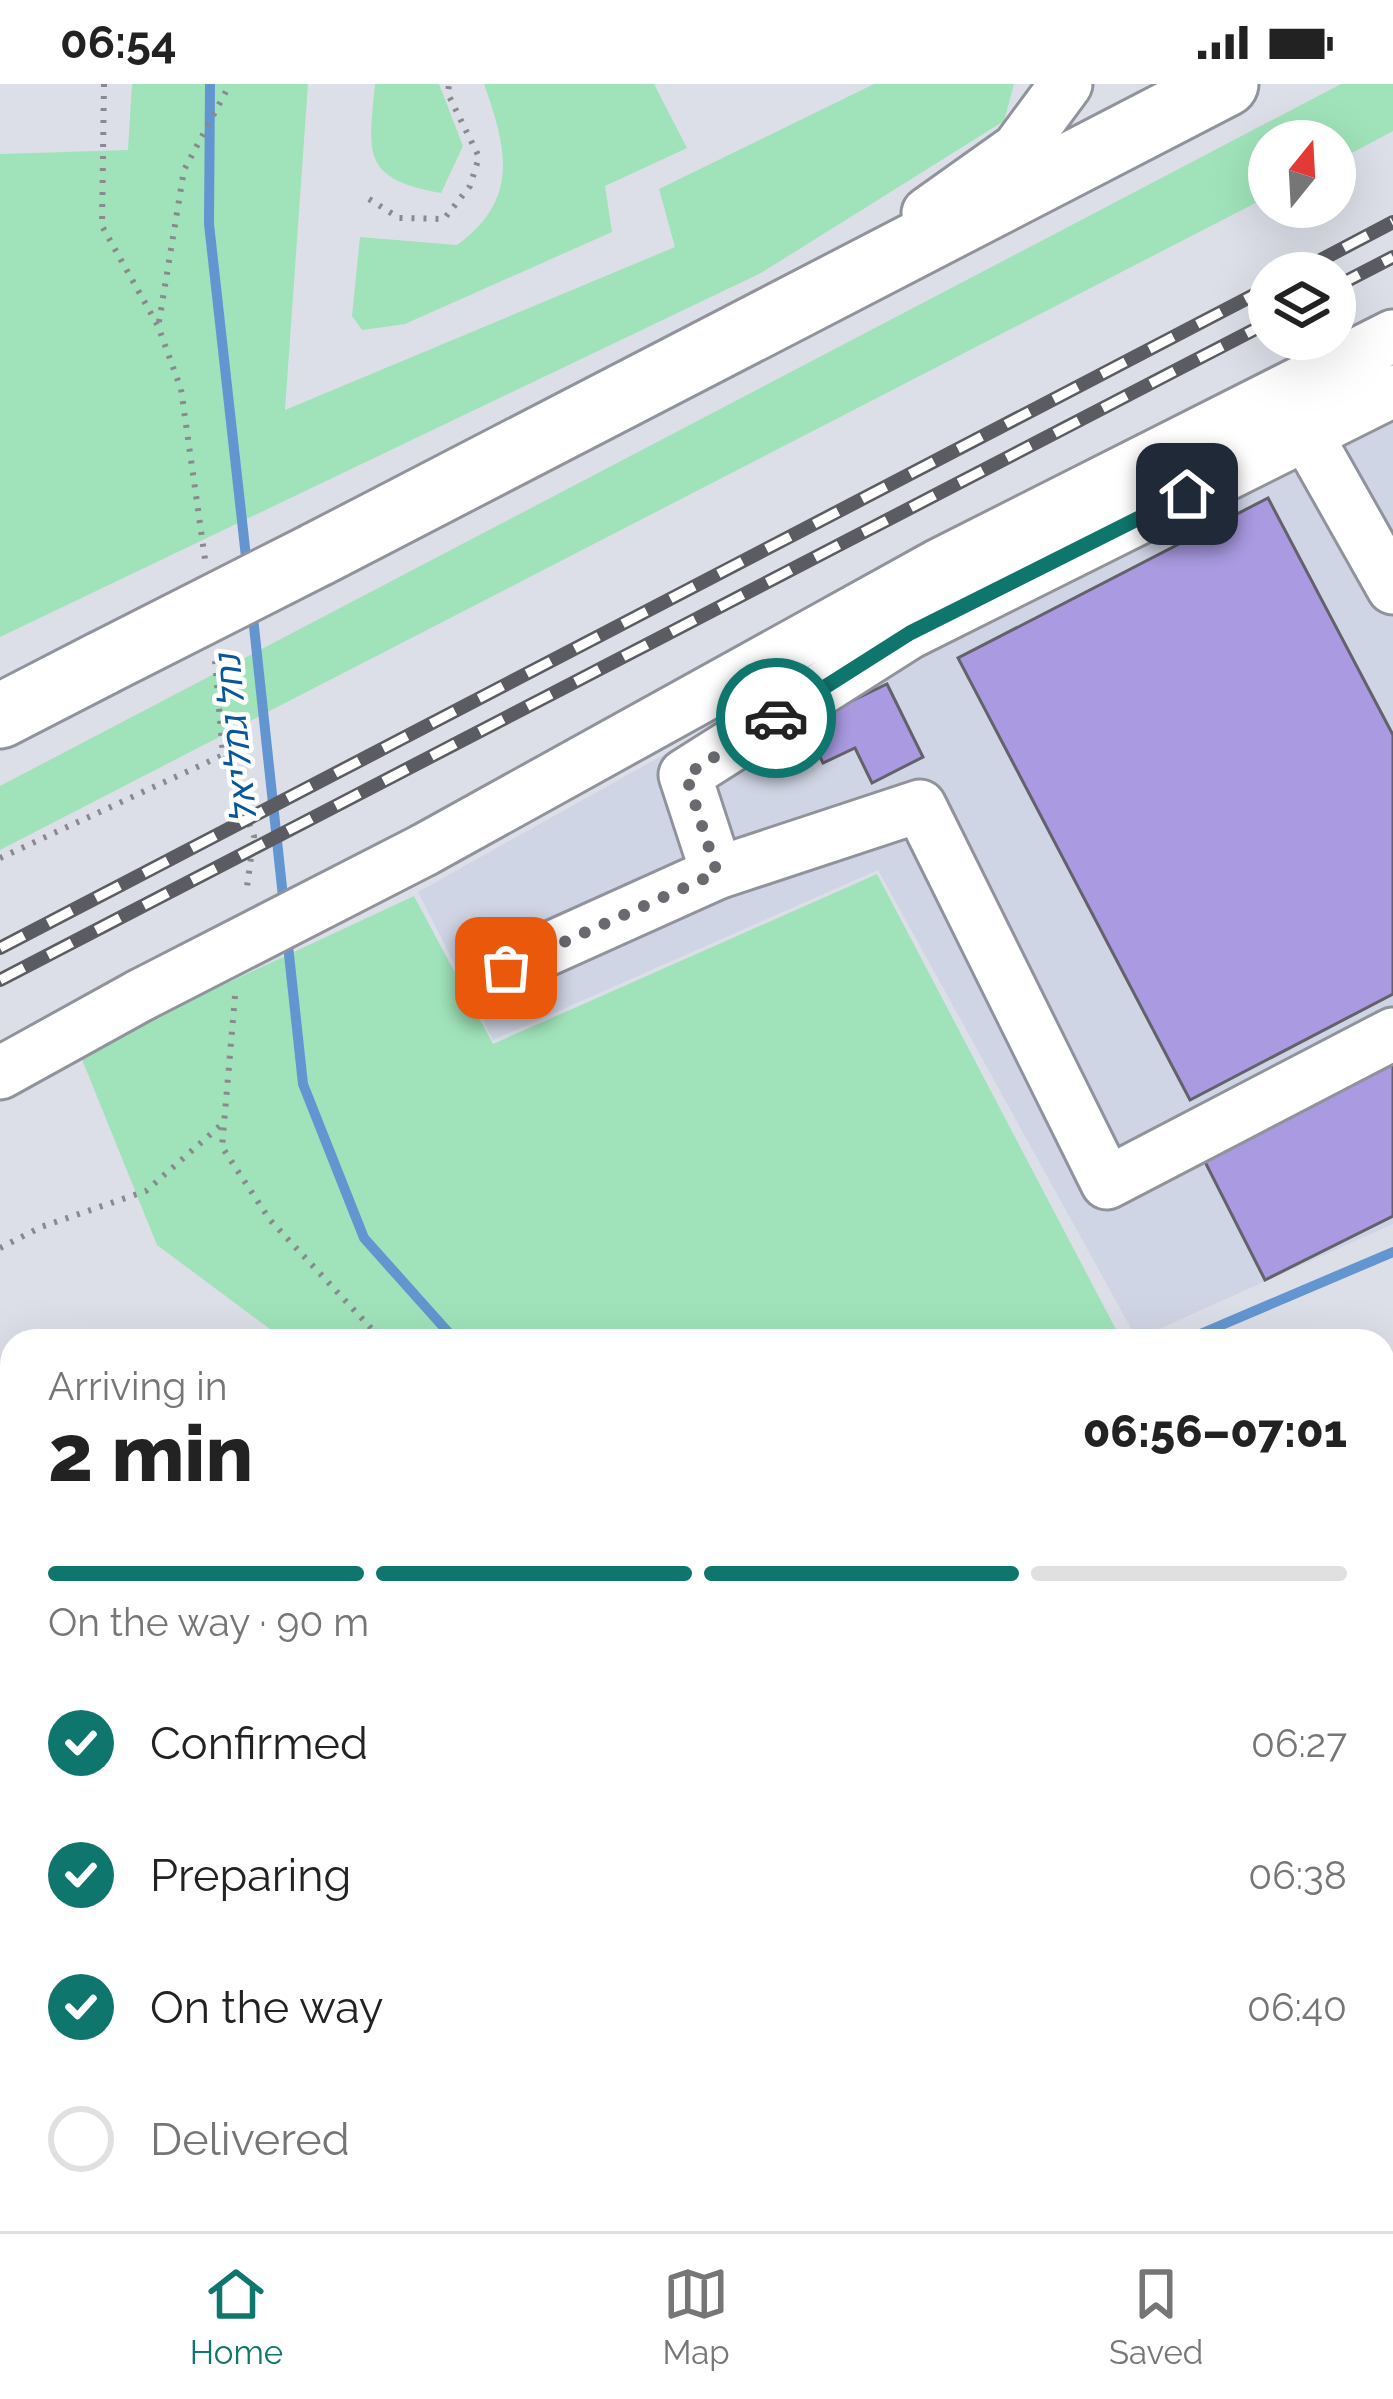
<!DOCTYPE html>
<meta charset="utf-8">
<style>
body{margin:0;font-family:Raleway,Heebo,sans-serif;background:#f6f6f6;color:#222;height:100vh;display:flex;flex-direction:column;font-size:45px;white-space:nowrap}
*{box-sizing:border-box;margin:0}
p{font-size:39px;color:#767676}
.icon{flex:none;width:66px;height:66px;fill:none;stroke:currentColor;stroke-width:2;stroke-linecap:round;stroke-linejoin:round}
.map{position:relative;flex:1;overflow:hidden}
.side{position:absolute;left:0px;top:1245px;width:1395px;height:903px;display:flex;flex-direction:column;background:#fff;border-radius:36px 36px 0 0;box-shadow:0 12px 48px #0002}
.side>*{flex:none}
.needle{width:78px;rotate:18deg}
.controls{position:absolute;left:1248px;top:36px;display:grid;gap:24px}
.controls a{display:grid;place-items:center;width:108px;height:108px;border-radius:50%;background:#fff;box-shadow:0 12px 48px #0002;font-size:60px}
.pin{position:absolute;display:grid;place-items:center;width:102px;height:102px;color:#fff;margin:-51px;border-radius:24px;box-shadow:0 6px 18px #0006}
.courier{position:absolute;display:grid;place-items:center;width:120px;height:120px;margin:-60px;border:9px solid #0f766e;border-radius:50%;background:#fff;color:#222;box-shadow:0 3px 15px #0007}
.summary em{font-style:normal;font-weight:800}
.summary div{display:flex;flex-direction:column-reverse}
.summary{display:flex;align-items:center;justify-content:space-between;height:204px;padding:0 48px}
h1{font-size:78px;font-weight:800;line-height:90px}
.bar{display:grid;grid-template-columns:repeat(4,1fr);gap:18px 12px;align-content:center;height:144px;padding:0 48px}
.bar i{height:15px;border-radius:9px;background:#e0e0e0}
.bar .selected{background:#0f766e}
.bar p{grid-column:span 4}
ol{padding:0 48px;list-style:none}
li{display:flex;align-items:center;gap:36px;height:132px}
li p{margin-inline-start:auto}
li .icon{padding:12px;border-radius:50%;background:#0f766e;color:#fff;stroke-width:4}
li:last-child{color:#767676}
li i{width:66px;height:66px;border:6px solid #e0e0e0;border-radius:50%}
.status{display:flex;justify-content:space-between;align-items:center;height:84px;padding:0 60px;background:#fff;direction:ltr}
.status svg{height:33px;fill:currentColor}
.menu{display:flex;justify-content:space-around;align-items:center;height:168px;border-top:3px solid #e0e0e0;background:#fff;font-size:33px;color:#767676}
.menu a{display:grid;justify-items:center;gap:6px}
.menu .selected{color:#0f766e}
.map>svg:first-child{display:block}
.built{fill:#d0d5e5}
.green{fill:#a0e3ba}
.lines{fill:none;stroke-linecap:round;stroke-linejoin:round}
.stream{stroke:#6396d0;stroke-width:10}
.building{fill:#a99ae1;stroke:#636169;stroke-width:3}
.minor-casing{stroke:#90939b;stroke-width:57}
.major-casing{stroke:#90939b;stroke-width:69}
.path{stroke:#888a90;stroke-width:6;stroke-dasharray:3 9;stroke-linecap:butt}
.minor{stroke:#fff;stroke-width:51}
.major{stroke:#fff;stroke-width:63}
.rail-casing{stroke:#5a5c61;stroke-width:14}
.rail{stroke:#fff;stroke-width:9;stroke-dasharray:27;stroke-linecap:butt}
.minor-bridge-casing{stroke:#90939b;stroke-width:57;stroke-linecap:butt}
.major-bridge-casing{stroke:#90939b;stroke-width:69;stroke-linecap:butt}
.minor-bridge{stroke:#fff;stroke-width:51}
.major-bridge{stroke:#fff;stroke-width:63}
.done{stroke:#686a70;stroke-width:12;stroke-dasharray:0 21.6}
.route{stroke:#0f766e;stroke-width:15}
.labels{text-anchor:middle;stroke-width:9;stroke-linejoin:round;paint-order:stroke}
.water-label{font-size:36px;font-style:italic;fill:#07579d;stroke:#fff}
</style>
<div class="status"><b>06:54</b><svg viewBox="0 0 49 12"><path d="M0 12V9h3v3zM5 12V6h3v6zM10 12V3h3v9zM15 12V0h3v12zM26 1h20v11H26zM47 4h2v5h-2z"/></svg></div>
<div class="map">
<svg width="1393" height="2147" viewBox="0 0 1393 2147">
<rect width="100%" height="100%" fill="#dcdfe8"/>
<polygon class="built" points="1393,280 1393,1140 1137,1255 878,786 493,956 418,808 860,561"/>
<g class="green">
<polygon points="132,0 308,0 285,326 675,163 659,105 874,0 1014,0 1004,37 761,189 0,553 0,70 128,66"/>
<path d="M 375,0 L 439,0 L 463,62 L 441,109 C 362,95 368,71 375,0 Z"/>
<path d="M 484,0 L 654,0 L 687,64 L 605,102 L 612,148 L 405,240 L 362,246 L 352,232 L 360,153 L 457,161 C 520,115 507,65 484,0 Z"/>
<polygon points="1341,0 1393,0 1393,47 1335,78 1335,57 1269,57 1269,112 0,766 0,702"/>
<polygon points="877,790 1122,1257 286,1257 157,1161 79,968 414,812 493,960"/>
<polygon points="541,2136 799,2136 800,2147 547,2147"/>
</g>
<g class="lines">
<g class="stream">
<polyline points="210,0 209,140 247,482"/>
<polyline points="252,524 284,822"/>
<polyline points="287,852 303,1000 364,1154 456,1257"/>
<polyline points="1184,1257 1393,1168"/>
<polyline points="610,2136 617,2147"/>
</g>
</g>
<g class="building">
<polygon points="1268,414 1393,651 1393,910 1190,1016 958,574"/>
<polygon points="887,600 923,673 872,699 855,664 823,679 804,640"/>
<polygon points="1393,977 1393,1132 1265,1196 1202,1072"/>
</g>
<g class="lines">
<g class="minor-casing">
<g id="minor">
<polyline points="928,129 1018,65 1066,0"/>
<polyline points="1306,350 1393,504"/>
<polyline points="424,766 939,481 1393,252"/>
<polyline points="717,789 685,691 909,549 1393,307"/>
<polyline points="506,884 717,789 920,722 1107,1099 1393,950"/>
<polyline points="0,989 141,911"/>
</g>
</g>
<g class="major-casing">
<g id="major">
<polyline points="316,471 1226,0"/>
<polyline points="0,632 103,579"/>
</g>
</g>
<g class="path">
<polyline points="104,0 102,142 158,242 181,305 205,475"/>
<polyline points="369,115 399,134 444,135 470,102 479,73 448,10 449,0"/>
<polyline points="159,238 184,86 230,0"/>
<polyline points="215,577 223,671 254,752 246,810"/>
<polyline points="0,774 223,671"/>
<polyline points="235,912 222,1063 270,1136 383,1257"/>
<polyline points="0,1164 41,1143 146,1107 221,1041"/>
<polyline points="551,2136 554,2147"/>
</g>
<use href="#minor" class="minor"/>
<use href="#major" class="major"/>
<g class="rail-casing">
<g id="rail">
<polyline points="1296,189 1393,138"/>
<polyline points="1335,203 1393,173"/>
<polyline points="0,864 1269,203"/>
<polyline points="0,896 1269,238"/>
</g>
</g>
<use href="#rail" class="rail"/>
<g class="minor-bridge-casing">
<polyline id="minor-bridge" points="141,911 424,766"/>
</g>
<g class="major-bridge-casing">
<polyline id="major-bridge" points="103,579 316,471"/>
</g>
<use href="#minor-bridge" class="minor-bridge"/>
<use href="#major-bridge" class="major-bridge"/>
</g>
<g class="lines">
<polyline class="done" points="506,884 717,789 686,691 776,634"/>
<polyline class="route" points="776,634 910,549 1187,410"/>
</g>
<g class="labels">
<g class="water-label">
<text transform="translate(235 655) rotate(-96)" y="13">נחל גמליאל</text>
</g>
</g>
</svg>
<div class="controls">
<a><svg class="needle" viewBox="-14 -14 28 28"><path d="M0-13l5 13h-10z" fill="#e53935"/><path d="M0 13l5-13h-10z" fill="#767676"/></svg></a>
<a><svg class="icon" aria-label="layers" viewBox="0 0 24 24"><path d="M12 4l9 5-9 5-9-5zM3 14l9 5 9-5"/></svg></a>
</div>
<div class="pin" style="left:506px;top:884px;background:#ea580c"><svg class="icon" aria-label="bag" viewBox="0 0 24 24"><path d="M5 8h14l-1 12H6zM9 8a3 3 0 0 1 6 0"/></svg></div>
<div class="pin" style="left:1187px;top:410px;background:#1f2937"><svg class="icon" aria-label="home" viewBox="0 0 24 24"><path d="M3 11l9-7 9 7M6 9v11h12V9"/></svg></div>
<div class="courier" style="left:776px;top:634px"><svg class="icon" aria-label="car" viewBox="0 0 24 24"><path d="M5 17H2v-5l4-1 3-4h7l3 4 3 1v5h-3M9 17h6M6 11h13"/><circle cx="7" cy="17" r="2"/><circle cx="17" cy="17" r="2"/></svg></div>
<section class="side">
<div class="summary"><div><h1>2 min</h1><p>Arriving in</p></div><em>06:56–07:01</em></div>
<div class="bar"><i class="selected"></i><i class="selected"></i><i class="selected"></i><i></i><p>On the way · 90 m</p></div>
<ol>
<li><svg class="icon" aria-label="check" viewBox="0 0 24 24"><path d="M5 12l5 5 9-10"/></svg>Confirmed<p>06:27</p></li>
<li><svg class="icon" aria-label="check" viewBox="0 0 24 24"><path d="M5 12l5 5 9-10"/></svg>Preparing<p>06:38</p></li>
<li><svg class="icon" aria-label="check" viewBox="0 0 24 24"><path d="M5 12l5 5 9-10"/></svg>On the way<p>06:40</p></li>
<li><i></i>Delivered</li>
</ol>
</section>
</div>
<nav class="menu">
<a class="selected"><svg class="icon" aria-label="home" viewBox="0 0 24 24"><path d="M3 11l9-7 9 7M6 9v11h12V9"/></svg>Home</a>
<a><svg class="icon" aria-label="map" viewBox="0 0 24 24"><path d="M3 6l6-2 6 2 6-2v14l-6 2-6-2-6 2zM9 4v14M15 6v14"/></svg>Map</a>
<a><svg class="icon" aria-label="saved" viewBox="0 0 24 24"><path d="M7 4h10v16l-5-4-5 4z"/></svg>Saved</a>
</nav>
